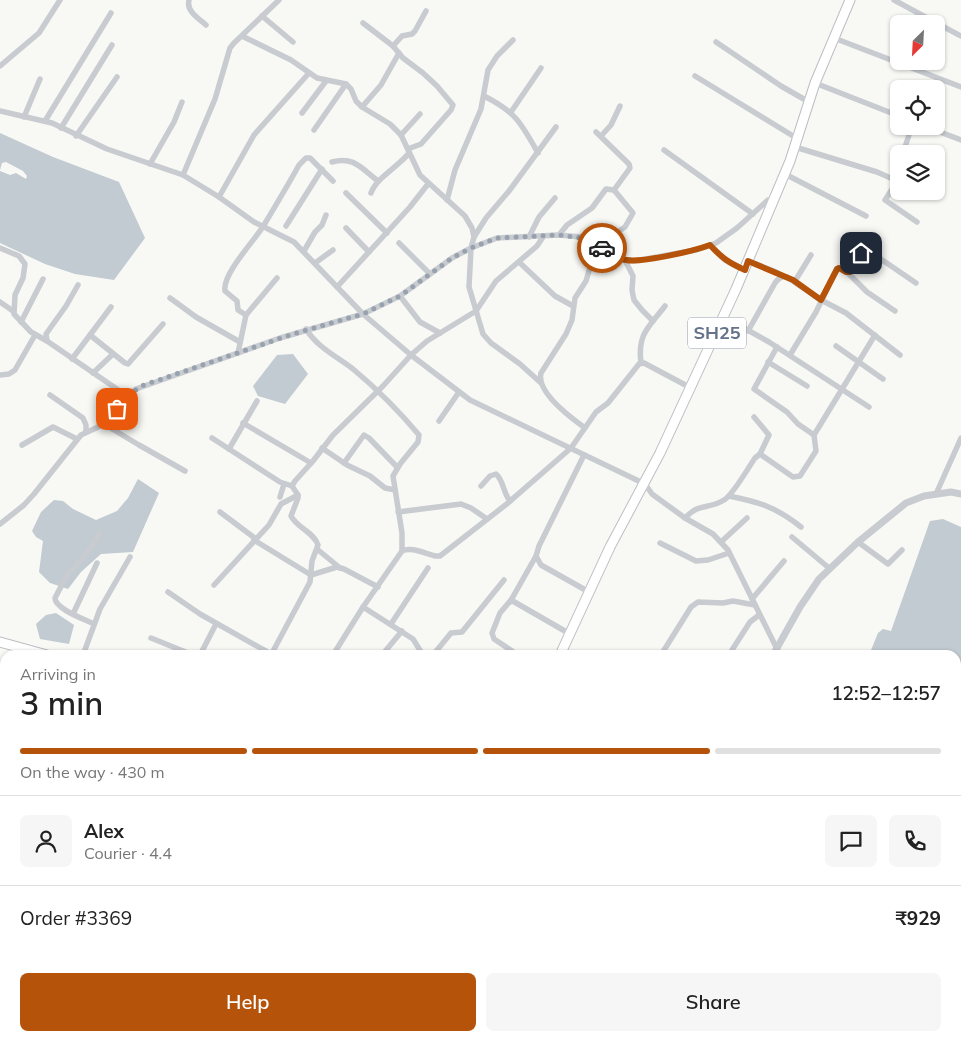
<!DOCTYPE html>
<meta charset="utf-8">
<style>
body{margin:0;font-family:Mulish,sans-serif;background:#f6f6f6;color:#222;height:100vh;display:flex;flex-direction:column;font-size:19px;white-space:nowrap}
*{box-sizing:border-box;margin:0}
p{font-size:16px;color:#767676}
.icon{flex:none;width:28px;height:28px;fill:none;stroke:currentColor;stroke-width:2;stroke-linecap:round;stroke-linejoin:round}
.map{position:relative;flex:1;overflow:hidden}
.drawer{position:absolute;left:0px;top:650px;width:961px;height:391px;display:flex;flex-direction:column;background:#fff;border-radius:15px 15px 0 0;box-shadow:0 1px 4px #0004}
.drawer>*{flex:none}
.needle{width:32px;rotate:204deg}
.tools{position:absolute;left:890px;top:15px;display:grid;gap:10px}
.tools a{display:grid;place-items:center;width:55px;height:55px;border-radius:8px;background:#fff;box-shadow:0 1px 4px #0004;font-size:25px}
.pin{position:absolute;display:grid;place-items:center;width:42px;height:42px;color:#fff;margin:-21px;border-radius:10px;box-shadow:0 2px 8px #0006}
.courier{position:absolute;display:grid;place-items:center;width:50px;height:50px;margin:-25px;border:4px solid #b45309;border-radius:50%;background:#fff;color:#222;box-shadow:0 1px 6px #0007}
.summary em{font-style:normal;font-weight:600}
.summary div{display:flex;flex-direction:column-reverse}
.summary{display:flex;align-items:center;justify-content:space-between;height:85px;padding:0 20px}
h1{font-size:32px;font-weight:600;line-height:38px}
.bar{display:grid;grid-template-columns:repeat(4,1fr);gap:8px 5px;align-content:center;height:60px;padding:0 20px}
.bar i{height:6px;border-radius:4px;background:#e0e0e0}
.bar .selected{background:#b45309}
.bar p{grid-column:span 4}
.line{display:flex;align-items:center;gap:12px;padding:0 20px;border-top:1px solid #e0e0e0}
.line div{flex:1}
.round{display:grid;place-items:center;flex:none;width:52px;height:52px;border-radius:8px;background:#f6f6f6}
.action{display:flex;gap:10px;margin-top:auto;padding:10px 20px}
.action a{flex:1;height:58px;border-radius:8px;background:#b45309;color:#fff;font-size:20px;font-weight:600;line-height:58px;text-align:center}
.action a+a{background:#f6f6f6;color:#222}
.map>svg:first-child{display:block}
.green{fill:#d8e0d6}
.water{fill:#c2cbd1}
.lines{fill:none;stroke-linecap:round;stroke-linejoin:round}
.secondary-casing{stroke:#babec4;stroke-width:10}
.primary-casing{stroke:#bbbec3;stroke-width:11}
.minor{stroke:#c8cbcf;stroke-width:5.5}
.tertiary{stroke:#c8cbcf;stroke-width:7}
.secondary{stroke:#fff;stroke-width:8}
.primary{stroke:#fff;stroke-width:9}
.rail{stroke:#a7acb4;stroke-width:1;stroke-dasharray:8 4;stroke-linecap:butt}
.done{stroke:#98a2af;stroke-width:5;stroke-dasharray:0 9}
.route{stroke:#b45309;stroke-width:6}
.labels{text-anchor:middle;stroke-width:5;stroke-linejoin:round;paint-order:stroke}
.shield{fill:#fff;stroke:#929dac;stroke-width:1}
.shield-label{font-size:18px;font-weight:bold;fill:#647389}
</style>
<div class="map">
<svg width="961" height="1041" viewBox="0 0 961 1041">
<rect width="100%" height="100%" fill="#f8f8f5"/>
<polygon class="green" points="886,1036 906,1036 904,1041 884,1041"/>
<g class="water">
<polygon points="0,133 53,157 119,182 145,238 114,280 75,274 45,264 0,243 0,171 10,175 16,173 26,179 27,176 23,171 6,162 2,163 0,170"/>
<polygon points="293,354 308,374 285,404 258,396 253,386 277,355"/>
<polygon points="138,479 159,493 133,552 101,554 81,572 68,589 50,583 39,572 43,541 36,537 32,531 41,512 54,500 63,501 73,509 96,520 117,511 128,498"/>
<polygon points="943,519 961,527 961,764 956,775 956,655 869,655 878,633 883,629 891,631 930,521"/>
<polygon points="56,613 74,625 69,644 40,639 36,624 46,615"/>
<polygon points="735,1036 859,1036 857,1041 735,1041"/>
</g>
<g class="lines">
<g class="secondary-casing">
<polyline id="secondary" points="956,820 961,821"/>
</g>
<g class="primary-casing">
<g id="primary">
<polyline points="0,642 47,655"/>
<polyline points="560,655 610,547 660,453 736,289 790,161 815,83 850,0"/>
<polyline points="0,952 5,953"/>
<polyline points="205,1036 211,1041"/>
</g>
</g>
<g class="minor">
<path d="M 189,0 C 186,11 198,18 206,25"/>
<polyline points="894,0 961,36"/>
<polyline points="262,16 293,42"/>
<polyline points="363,23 393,46 403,58 423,73 437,86 453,105 451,110 421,144 408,149"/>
<polyline points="242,36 291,60 317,78 346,84 351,89 356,101 362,107 390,124 401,135 420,175 465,216 472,228 474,237 471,248 469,287 483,334 491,343 520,364 541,383"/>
<polyline points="834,38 961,87"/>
<polyline points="716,42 781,86 809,102"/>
<polyline points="393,46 402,36 412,34 415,31 426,11"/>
<polyline points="0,66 39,33 60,0"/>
<polyline points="695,76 798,139"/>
<polyline points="815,83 899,116"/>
<path d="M 484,96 C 516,112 521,123 538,153"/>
<polyline points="362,107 381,85 399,53"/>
<polyline points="0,111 52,123 107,149 183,175 219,197 254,222 294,242 363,314 411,355 470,400 645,484 652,494 685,518 713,534 728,550 780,655"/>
<polyline points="511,112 541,68"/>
<polyline points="302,113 326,81"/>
<polyline points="24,117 40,79"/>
<polyline points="45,121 111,13"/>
<polyline points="924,126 961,140"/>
<polyline points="61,128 112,45"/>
<polyline points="314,130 346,84"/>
<polyline points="401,135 420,114"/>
<polyline points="76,136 117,77"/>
<polyline points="601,136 611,125 620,106"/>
<polyline points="795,147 877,172 895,180 896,183 885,200 917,222"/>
<polyline points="905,147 912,126"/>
<polyline points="664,150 753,214"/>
<path d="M 332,162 C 354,156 361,168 378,181"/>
<polyline points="150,164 174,122 182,102"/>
<polyline points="785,174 866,216"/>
<polyline points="183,175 215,99 230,48 234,43 279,0"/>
<polyline points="346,193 387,233"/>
<path d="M 371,193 C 377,177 398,167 409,153"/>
<polyline points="219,197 254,135 309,73"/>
<polyline points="447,200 455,170 481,109 488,70 497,56 513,40"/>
<polyline points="286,226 322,169"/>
<polyline points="346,228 369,252"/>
<polyline points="559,235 567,225 592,208 606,189 614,190 630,168 629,164 596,132"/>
<polyline points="474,237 486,218 509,191 556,127"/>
<polyline points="529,237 539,217 555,198"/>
<polyline points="610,237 625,227 633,213 614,190"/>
<polyline points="399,243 430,274"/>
<polyline points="710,245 725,260 745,270"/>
<polyline points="0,248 19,256 25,264 23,278 15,295 14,314 31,332 47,341"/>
<polyline points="304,251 315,232 322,225 326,215"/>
<polyline points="625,260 633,276 632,290 634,300 642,310 653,321"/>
<polyline points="748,261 774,271 783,276"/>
<polyline points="519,262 555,296 573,306"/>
<polyline points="315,263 333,250"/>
<polyline points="848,273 867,292 895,311"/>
<polyline points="795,281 811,255"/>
<polyline points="78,285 66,306 46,334 47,341 127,396"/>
<polyline points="337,287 410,207 428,184"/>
<polyline points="400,296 420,322 440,333"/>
<polyline points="170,298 196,317 240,342"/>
<polyline points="0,302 13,311"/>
<path d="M 246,315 L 238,310 L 237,301 L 225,291 C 222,274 255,240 264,225 C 276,205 288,185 299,165 L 306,158 L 310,158 L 333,181"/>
<polyline points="724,317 769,342 869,407"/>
<polyline points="21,322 43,279"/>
<path d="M 306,329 C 317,347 336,356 353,369 C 377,389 399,411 419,435 L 418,442 L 400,464 L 393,476 L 402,533 L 402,551"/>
<path d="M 748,331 L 775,283 C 779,278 781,276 787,277 L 821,300 L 846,313 L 900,355"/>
<polyline points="90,335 125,363 128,364 163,324"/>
<polyline points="836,346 883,379"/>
<polyline points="777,347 754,389 787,412 798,424 814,435"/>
<polyline points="238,353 246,315 277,278"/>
<polyline points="790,355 816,312 837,269 839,268 846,272 850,272 863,251 869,251 916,283"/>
<polyline points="72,359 111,307"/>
<polyline points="768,362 807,386"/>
<path d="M 641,363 C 637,334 649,327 665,306"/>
<polyline points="93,373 113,354"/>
<polyline points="0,375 9,374 15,370 35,335"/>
<polyline points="50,395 83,418 86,425 86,432"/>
<polyline points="754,417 769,435 760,454"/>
<polyline points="439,421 459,392"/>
<polyline points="243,423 311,463"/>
<polyline points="104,424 139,445 185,471"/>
<path d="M 585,428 C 571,418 536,392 541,373 L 566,334 L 572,320 L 575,298 L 586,281 L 591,264 L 604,249"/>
<polyline points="212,438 280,482 292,486"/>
<polyline points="22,445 53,427 77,439"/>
<polyline points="322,448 347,465 370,476 385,488 395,490"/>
<polyline points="229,449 257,401"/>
<polyline points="584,455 539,546 536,556 541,565 589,592"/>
<polyline points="344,463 364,435 369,438 397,467"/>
<path d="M 481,486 L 490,476 L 496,474 C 504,481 503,493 510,501"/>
<polyline points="936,494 961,438"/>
<path d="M 729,496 C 759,502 776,507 801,527"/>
<polyline points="280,497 284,484"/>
<polyline points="220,512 256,539"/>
<polyline points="398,512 461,504 471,508 487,519"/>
<path d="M 685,518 C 700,502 708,510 724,500 C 733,495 748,468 755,458 L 760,454 L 793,477 L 800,476 L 816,451 L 814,435 L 875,335"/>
<polyline points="0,524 24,505 34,494 81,435 98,427 109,420 124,399 136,389 280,338 363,314 400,296 452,258 471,248 497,238 559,235 581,237 620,259 634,261 696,250 716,243 737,228 768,200 774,201"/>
<polyline points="792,537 829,568"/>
<polyline points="254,540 311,575 337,567 344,569 378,587"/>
<polyline points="721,542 747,518"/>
<polyline points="858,542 888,564 902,550"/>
<polyline points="660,543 696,561 708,560 729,553"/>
<polyline points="317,549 340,568"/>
<polyline points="214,585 269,525 281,504 298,495"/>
<polyline points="168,592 200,614 271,654"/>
<polyline points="752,599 784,561"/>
<polyline points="510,602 536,556"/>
<polyline points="363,607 413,639 423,655"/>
<polyline points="73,614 97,563"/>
<path d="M 94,624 C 84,619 55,609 55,598 L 67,575 L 85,556 L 100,533"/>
<polyline points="391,624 428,568"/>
<polyline points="151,638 193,655"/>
<polyline points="732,650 750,622 759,615"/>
<polyline points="83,655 100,609 130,557"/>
<polyline points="200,655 216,624"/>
<path d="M 271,655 L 310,582 L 312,561 L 318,545 C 314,532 297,528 291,516 L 298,498 L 298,495 L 292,486 L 295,481 L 313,461 L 333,435 L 383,386 L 411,355 L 427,341 L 476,311 L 496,281 L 537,246 L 543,237"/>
<path d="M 333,655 L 363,607 L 402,551 C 411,546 426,554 436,556 L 440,556 L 508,503 L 571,448 L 596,412 L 608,403 L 639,364 L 644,363 L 691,388"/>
<polyline points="382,655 402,631"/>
<polyline points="433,655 451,633 462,632 504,580"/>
<polyline points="518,655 494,639 492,633 500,613 511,600 570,634"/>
<polyline points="661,655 691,607 698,602 723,603 733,601 755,605"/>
<polyline points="0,796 5,800"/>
<polyline points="956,843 961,845"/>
<polyline points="956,926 961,913"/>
<polyline points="956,975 961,966"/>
<polyline points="0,1014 5,998"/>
<polyline points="56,1036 58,1041"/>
<polyline points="130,1036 137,1041"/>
<polyline points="279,1036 285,1041"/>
<polyline points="516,1036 529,1041"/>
<polyline points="152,1041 156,1036"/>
<polyline points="238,1041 243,1036"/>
<polyline points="289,1041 291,1036"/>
<polyline points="323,1041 337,1036"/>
<polyline points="356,1041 360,1036"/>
<polyline points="469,1041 471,1036"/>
<polyline points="558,1041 562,1036"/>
<polyline points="731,1041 732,1036"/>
<polyline points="959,1041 961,1039"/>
</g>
<polyline class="tertiary" points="773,655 800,607 819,579 858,542 906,503 924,496 951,492 961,494"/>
<use href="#secondary" class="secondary"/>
<use href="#primary" class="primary"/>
<g class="rail">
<polyline points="0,890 5,891"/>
<polyline points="635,1036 655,1041"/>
<polyline points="650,1037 668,1041"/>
</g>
</g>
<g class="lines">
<polyline class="done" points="117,409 129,394 144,385 293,334 363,314 400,296 452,258 471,248 497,238 559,235 580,238 602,248"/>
<path class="route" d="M 602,248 C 609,253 617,259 626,260 C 641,263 694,251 710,245 C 722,258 729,263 745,270 L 748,261 L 793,280 L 821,300 L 837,269 L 839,268 L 846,272 L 850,272 L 861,253"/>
</g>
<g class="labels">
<rect class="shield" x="688" y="317.5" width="58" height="31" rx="4"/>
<g class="shield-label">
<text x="717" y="339">SH25</text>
</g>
</g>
</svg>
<div class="tools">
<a><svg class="needle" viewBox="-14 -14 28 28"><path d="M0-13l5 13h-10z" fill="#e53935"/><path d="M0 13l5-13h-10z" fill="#767676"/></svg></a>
<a><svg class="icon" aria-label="locate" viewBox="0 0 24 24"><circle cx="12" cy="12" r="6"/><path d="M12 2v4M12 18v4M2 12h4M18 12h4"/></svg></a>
<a><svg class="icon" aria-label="layers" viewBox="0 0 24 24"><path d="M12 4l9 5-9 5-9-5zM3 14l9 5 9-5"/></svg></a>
</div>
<div class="pin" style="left:117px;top:409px;background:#ea580c"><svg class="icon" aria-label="bag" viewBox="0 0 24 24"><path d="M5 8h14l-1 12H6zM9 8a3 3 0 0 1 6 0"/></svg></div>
<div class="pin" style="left:861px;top:253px;background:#1f2937"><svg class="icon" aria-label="home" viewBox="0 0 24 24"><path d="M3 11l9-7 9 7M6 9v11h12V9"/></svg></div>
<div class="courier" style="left:602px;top:248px"><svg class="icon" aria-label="car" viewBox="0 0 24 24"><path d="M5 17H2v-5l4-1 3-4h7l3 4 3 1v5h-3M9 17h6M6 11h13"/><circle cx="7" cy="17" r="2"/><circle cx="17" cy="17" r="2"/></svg></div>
<section class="drawer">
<div class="summary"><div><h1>3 min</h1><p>Arriving in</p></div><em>12:52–12:57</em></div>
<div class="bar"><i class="selected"></i><i class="selected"></i><i class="selected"></i><i></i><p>On the way · 430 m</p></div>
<div class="line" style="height:90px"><a class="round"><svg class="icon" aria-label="person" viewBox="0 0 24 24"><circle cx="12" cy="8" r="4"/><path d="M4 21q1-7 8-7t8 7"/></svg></a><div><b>Alex</b><p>Courier · 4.4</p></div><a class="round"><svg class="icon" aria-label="chat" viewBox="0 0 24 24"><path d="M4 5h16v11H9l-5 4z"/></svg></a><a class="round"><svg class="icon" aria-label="phone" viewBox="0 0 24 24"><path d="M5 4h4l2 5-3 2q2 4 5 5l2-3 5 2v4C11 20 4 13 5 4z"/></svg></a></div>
<div class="line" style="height:65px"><div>Order #3369</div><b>₹929</b></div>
<div class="action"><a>Help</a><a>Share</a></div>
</section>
</div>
